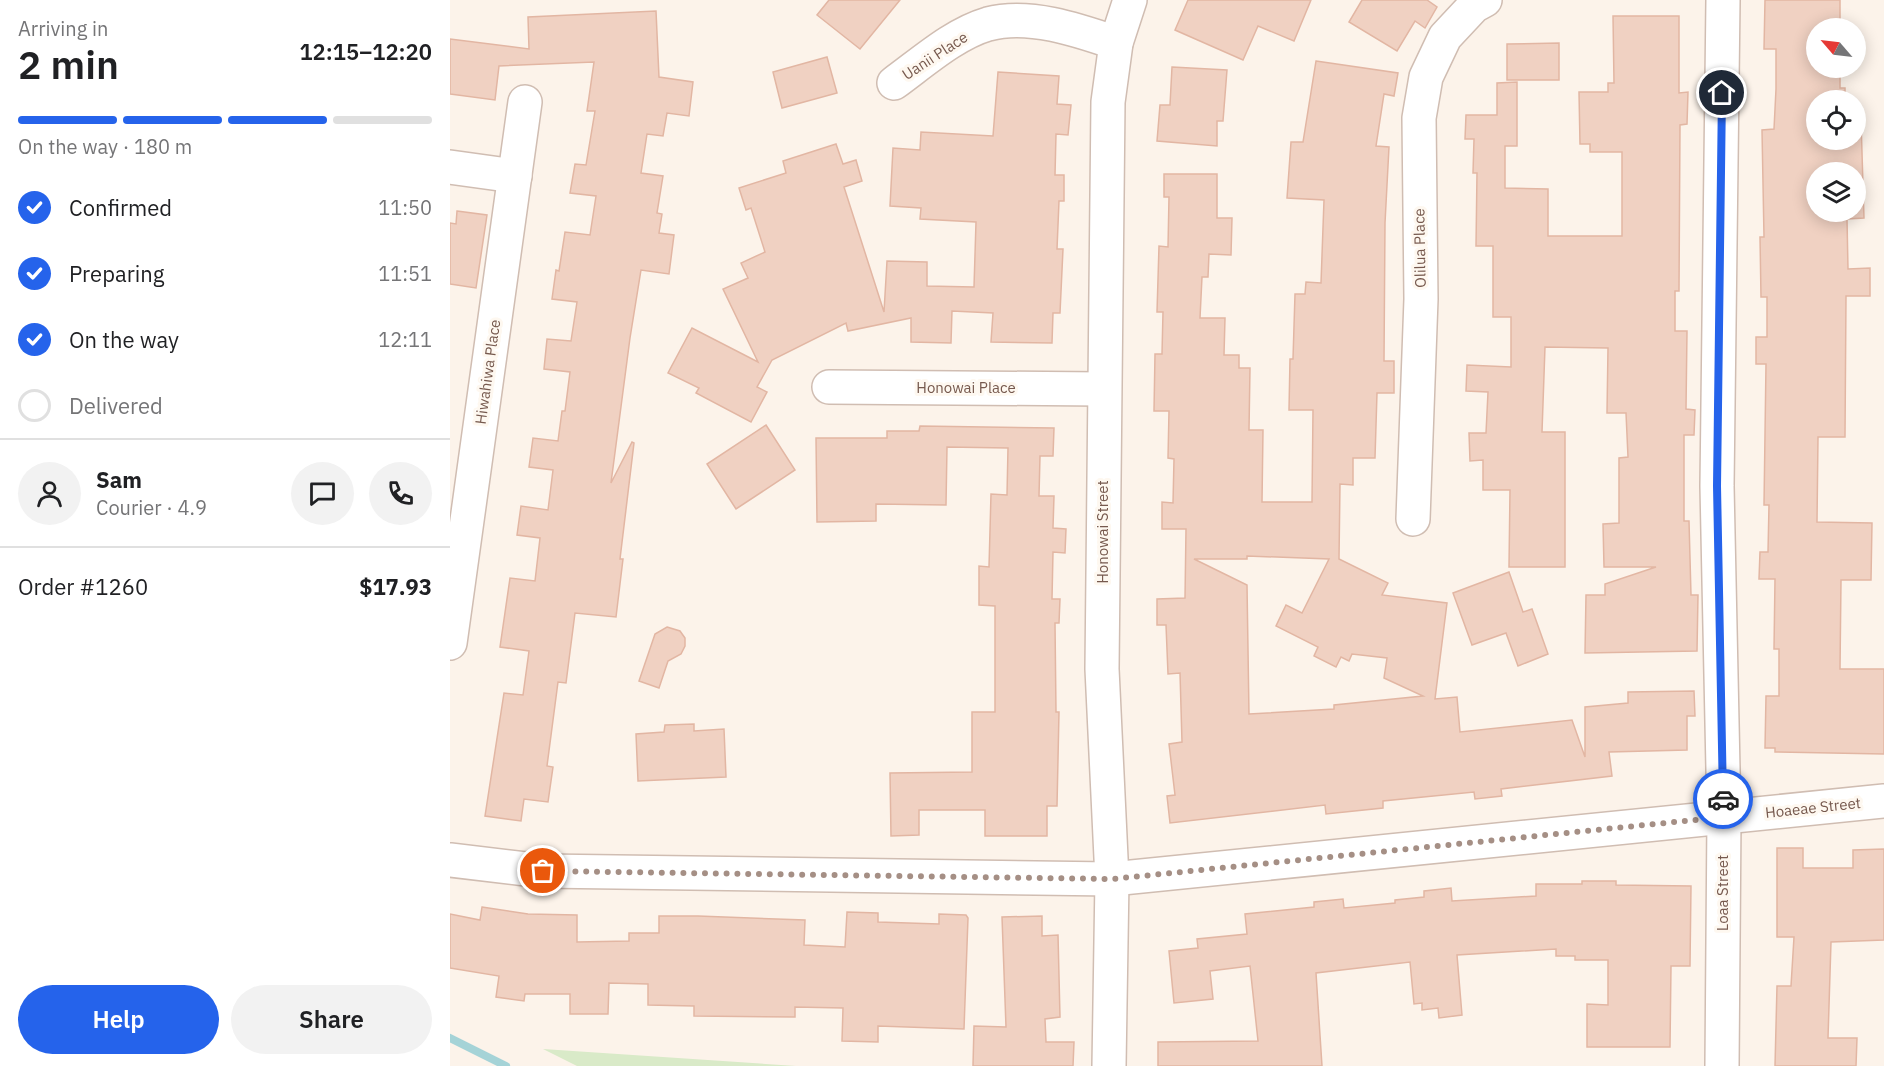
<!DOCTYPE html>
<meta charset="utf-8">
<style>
body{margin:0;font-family:"IBM Plex Sans",sans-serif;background:#f2f2f2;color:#202124;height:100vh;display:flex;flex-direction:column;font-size:22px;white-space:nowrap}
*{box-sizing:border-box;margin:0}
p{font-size:20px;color:#757577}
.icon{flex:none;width:33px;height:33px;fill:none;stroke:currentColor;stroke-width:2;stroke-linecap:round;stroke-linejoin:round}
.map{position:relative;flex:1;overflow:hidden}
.details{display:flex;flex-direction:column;background:#fff;width:450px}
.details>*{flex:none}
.needle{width:39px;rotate:298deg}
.controls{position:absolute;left:1356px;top:18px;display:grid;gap:12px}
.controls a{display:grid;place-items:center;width:60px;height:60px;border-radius:50%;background:#fff;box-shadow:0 3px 15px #0003;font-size:30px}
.pin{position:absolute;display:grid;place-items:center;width:51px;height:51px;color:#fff;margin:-26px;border:3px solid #fff;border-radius:50%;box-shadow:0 2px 6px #0007}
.courier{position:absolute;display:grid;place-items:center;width:60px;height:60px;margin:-30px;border:4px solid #2563eb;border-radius:50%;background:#fff;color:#222;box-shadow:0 2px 8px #0007}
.summary em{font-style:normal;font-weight:600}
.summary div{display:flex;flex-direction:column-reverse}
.summary{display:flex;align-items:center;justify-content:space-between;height:102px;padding:0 18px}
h1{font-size:39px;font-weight:600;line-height:45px}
.bar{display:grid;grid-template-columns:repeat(4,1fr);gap:9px 6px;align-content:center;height:72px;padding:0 18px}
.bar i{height:8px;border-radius:4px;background:#e0e0e0}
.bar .on{background:#2563eb}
.bar p{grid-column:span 4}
.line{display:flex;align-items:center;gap:15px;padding:0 18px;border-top:2px solid #e0e0e0}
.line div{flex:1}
.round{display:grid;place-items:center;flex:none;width:63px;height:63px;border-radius:32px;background:#f2f2f2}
ol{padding:0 18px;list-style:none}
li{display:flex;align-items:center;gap:18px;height:66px}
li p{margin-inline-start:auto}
li .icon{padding:6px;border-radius:50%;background:#2563eb;color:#fff;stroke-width:4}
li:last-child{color:#757577}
li i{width:33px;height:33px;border:3px solid #e0e0e0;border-radius:50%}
.action{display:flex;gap:12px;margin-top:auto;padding:12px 18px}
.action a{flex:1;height:69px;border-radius:36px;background:#2563eb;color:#fff;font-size:24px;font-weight:600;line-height:69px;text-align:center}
.action a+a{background:#f2f2f2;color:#202124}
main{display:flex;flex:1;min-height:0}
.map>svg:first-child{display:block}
.green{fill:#d9eac8}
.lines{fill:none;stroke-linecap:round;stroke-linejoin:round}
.stream{stroke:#a5d3d7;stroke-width:8}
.building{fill:#f0d1c2;stroke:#e2b6a3;stroke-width:1.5;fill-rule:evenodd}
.minor-casing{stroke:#d0bdb2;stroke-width:36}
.minor{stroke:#fff;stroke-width:33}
.done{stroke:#a58f85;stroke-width:6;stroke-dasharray:0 10.8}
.route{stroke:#2563eb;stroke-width:8}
.labels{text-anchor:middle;stroke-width:6;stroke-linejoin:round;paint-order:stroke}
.street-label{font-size:15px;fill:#76594e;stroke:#fef8f0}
</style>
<main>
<section class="details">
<div class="summary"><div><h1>2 min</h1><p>Arriving in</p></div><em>12:15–12:20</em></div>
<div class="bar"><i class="on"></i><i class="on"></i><i class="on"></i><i></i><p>On the way · 180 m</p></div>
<ol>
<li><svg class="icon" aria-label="check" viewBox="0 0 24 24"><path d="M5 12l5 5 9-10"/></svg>Confirmed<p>11:50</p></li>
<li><svg class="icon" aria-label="check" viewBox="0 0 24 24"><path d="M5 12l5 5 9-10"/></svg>Preparing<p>11:51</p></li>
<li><svg class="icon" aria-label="check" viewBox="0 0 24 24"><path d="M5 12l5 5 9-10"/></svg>On the way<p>12:11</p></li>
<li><i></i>Delivered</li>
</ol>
<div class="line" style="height:108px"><a class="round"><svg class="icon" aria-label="person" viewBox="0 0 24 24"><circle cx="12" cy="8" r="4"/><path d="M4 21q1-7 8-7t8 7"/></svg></a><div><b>Sam</b><p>Courier · 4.9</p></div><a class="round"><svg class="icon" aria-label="chat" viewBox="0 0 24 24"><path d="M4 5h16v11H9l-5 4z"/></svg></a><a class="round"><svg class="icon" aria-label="phone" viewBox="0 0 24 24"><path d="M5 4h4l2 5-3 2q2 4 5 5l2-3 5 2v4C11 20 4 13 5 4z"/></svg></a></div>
<div class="line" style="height:78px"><div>Order #1260</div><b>$17.93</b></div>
<div class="action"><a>Help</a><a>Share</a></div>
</section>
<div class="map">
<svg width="1434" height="1066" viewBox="0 0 1434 1066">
<rect width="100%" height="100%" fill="#fcf3ea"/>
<polygon class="green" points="93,1049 346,1066 127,1066"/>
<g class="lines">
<polyline class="stream" points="0,1038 56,1066"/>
</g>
<g class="building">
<polygon points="379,0 450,0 410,49 367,15"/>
<polygon points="738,0 861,0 844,41 808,26 793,60 725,30"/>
<polygon points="912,0 977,0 987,7 975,28 965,21 947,51 899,22"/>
<path d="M 1315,0 L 1390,0 L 1390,28 L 1366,28 L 1366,68 L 1390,68 L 1390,88 L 1395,88 L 1395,100 L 1366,100 L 1366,140 L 1406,140 L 1406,120 L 1411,120 L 1414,218 L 1397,219 L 1398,269 L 1420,268 L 1420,296 L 1396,296 L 1395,437 L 1368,437 L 1367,522 L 1422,523 L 1421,580 L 1391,580 L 1390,669 L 1434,669 L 1434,754 L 1325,752 L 1325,748 L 1315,748 L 1316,696 L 1329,696 L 1329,649 L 1324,649 L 1325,579 L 1309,579 L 1310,552 L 1318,552 L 1319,505 L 1314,505 L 1316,364 L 1306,364 L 1306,337 L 1317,337 L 1317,297 L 1311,297 L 1310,237 L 1314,237 L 1312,130 L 1324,129 L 1326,89 L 1326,49 L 1314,49 ZM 1366,172 L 1406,172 L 1406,212 L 1366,212 Z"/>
<polygon points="206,11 209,77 243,82 239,116 217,113 213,136 197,134 191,173 213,176 207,213 212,214 209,233 224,235 219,274 191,270 180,338 161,483 182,442 184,443 170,559 173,559 166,617 125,613 116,683 108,682 97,766 103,767 98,802 74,799 71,821 35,816 54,693 73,695 79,651 50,647 60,578 85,581 90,538 67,535 71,506 98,510 103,470 79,467 83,438 108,441 112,411 115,411 120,372 94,369 97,339 121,341 127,302 102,299 106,270 109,271 115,232 140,235 146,196 120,193 125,164 136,165 145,111 137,111 144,62 49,66 45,100 0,94 0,39 79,49 78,17"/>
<polygon points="1163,16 1229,16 1229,93 1238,92 1237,124 1230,125 1229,291 1225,291 1225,331 1237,331 1236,409 1245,410 1244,435 1234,435 1234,521 1239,521 1241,595 1248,595 1247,651 1135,653 1136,595 1155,595 1155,584 1206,567 1154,567 1153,524 1169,523 1169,458 1178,457 1176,413 1157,413 1158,348 1095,347 1092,432 1115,432 1115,567 1059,567 1060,490 1033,490 1033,460 1020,461 1019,433 1036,433 1038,392 1016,391 1017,365 1061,367 1061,317 1043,317 1043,246 1026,246 1027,173 1023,173 1024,139 1015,139 1016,115 1047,115 1047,83 1067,82 1067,146 1055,146 1055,188 1098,189 1098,236 1172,236 1172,152 1140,152 1140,144 1130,144 1129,92 1158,92 1158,83 1164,83"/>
<polygon points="1109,43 1109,80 1057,80 1057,44"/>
<polygon points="377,57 387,93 332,108 323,72"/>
<path d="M 866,61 L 948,73 L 944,96 L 934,94 L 926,146 L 939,147 L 935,223 L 934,361 L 944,361 L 944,393 L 927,393 L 925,458 L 903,458 L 903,485 L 890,484 L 889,559 L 938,583 L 932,595 L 997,603 L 985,699 L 1007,697 L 1010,732 L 1122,720 L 1135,757 L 1135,707 L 1178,703 L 1178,692 L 1244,691 L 1245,716 L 1237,716 L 1237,750 L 1159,752 L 1162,776 L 1051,789 L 1052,796 L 1025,799 L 1024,792 L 933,801 L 933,808 L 876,814 L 875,805 L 720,823 L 717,796 L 725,795 L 719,744 L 732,742 L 730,673 L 718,674 L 716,625 L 707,625 L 707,599 L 735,598 L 736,529 L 712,529 L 712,502 L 723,503 L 724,459 L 718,458 L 719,411 L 704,411 L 705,354 L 712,354 L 713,312 L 707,312 L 709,246 L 718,247 L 719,197 L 714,197 L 714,174 L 767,174 L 767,218 L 782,218 L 781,255 L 759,254 L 758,277 L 752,277 L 750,318 L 775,318 L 774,355 L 789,355 L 789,368 L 800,368 L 799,430 L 813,430 L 812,502 L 862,502 L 863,410 L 839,410 L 840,359 L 843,359 L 845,294 L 855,294 L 856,282 L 871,283 L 874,200 L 837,198 L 841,142 L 853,142 ZM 797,556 L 879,559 L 852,613 L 836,605 L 826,626 L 868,647 L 864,656 L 886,667 L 891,657 L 899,661 L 902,654 L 937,658 L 934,678 L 973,696 L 884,705 L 884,709 L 799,714 L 797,585 L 744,559 L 797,559 Z"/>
<polygon points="722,67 777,70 773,121 767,121 767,146 707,141 710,105 720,105"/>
<polygon points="548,72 609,76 607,104 621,105 618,135 606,134 605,175 614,175 614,201 609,201 607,249 613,249 610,313 603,313 602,343 541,342 543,313 502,311 501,343 461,342 461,318 398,331 396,323 322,360 307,387 317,392 301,422 246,393 249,388 218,373 242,328 308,362 273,289 298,278 291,263 315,252 301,208 296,210 289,188 336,173 333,161 386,144 393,164 406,160 412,181 394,187 434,312 437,261 477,262 477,286 524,287 526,222 470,219 471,208 440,206 443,148 470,150 471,132 543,136"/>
<polygon points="7,211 37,215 26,288 0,284 0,223 6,224"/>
<polygon points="316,425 345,470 286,509 257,464"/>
<polygon points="470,426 604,428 603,456 590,456 589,496 604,496 603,528 616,529 615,553 603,552 602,599 610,599 609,623 605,623 606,712 609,712 607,806 597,806 597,836 535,836 535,810 469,810 469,835 441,836 440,773 522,772 522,712 545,712 545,606 529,605 529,566 539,567 541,494 557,495 558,448 497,447 496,505 426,504 426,521 367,522 366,438 437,438 437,431 469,431"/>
<polygon points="1059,572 1073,612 1082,609 1098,654 1068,666 1056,633 1022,645 1003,593"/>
<polygon points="217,627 230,631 235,638 235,646 231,654 218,661 209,688 189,681 205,634"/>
<polygon points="244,724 244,731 274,729 276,777 188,781 186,734 214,732 215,725"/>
<polygon points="1327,848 1353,848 1353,868 1403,868 1403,850 1434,849 1434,940 1381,942 1378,1038 1407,1038 1406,1066 1325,1066 1327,986 1341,986 1344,937 1327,937"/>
<polygon points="1132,881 1166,881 1166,885 1241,886 1240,966 1221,966 1220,1047 1137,1047 1137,1004 1158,1005 1158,960 1125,960 1125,956 1106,956 1106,949 1007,955 1012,1015 989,1018 988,1008 972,1010 972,1003 964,1004 960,962 866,973 872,1066 708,1066 708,1042 808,1041 800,966 760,971 763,999 724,1003 719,951 748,948 747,939 797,934 795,914 864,907 864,902 893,899 894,908 945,903 945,900 974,897 974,891 1001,888 1002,901 1086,896 1086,884 1132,884"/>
<polygon points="32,907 78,914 127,915 127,942 179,941 179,933 209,933 209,916 248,916 355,920 354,945 395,947 397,912 428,913 428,922 489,924 489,914 516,915 518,918 514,1029 428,1026 428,1042 392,1041 393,1008 345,1007 345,1017 244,1016 244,1006 198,1005 198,984 159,983 158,1014 120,1014 120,994 75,994 74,1001 46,997 49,976 0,968 0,914 30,920"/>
<polygon points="592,916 592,936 608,935 610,1017 595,1019 596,1042 624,1042 623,1066 523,1066 524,1026 556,1027 552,917"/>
</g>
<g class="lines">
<g class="minor-casing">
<g id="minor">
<path d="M 444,83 C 473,62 504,34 538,24 C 579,13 628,30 666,43"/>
<polyline points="0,167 65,176"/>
<polyline points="379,387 653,389"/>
<polyline points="963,519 971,299 969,118 976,77 995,37 1024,6 1035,0"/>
<polyline points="0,643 75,102"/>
<polyline points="0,860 93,871 662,879 1434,801"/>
<polyline points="659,1066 662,879 652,669 658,102 666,43 680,0"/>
<polyline points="1272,1066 1274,817 1267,486 1273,0"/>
</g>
</g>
<use href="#minor" class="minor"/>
</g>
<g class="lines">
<polyline class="done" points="93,871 662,879 1274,817 1273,799"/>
<polyline class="route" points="1272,93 1267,486 1273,799"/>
</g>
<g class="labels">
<g class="street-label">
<text transform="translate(485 56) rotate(-33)" y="5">Uanii Place</text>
<text transform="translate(970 248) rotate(-91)" y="5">Olilua Place</text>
<text transform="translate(38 372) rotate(-82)" y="5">Hiwahiwa Place</text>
<text x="516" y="393">Honowai Place</text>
<text transform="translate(653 532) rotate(-90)" y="5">Honowai Street</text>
<text transform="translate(1363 808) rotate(-6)" y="5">Hoaeae Street</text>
<text transform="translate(1273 893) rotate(-90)" y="5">Loaa Street</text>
</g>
</g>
</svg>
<div class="controls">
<a><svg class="needle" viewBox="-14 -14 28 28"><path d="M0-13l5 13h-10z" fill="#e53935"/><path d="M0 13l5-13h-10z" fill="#757577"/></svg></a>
<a><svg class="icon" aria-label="locate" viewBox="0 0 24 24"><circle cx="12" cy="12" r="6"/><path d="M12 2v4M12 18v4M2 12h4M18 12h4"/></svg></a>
<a><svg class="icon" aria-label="layers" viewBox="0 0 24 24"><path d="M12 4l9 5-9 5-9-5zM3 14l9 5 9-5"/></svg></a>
</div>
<div class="pin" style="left:93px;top:871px;background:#ea580c"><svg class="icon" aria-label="bag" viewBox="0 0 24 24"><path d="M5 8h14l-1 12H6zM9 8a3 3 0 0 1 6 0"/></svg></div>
<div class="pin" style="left:1272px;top:93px;background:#1f2937"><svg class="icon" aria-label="home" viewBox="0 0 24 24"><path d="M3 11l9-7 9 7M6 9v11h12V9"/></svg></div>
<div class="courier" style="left:1273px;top:799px"><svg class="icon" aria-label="car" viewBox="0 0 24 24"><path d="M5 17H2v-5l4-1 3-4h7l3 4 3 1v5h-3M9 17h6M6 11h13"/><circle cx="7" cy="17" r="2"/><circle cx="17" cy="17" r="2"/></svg></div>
</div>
</main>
